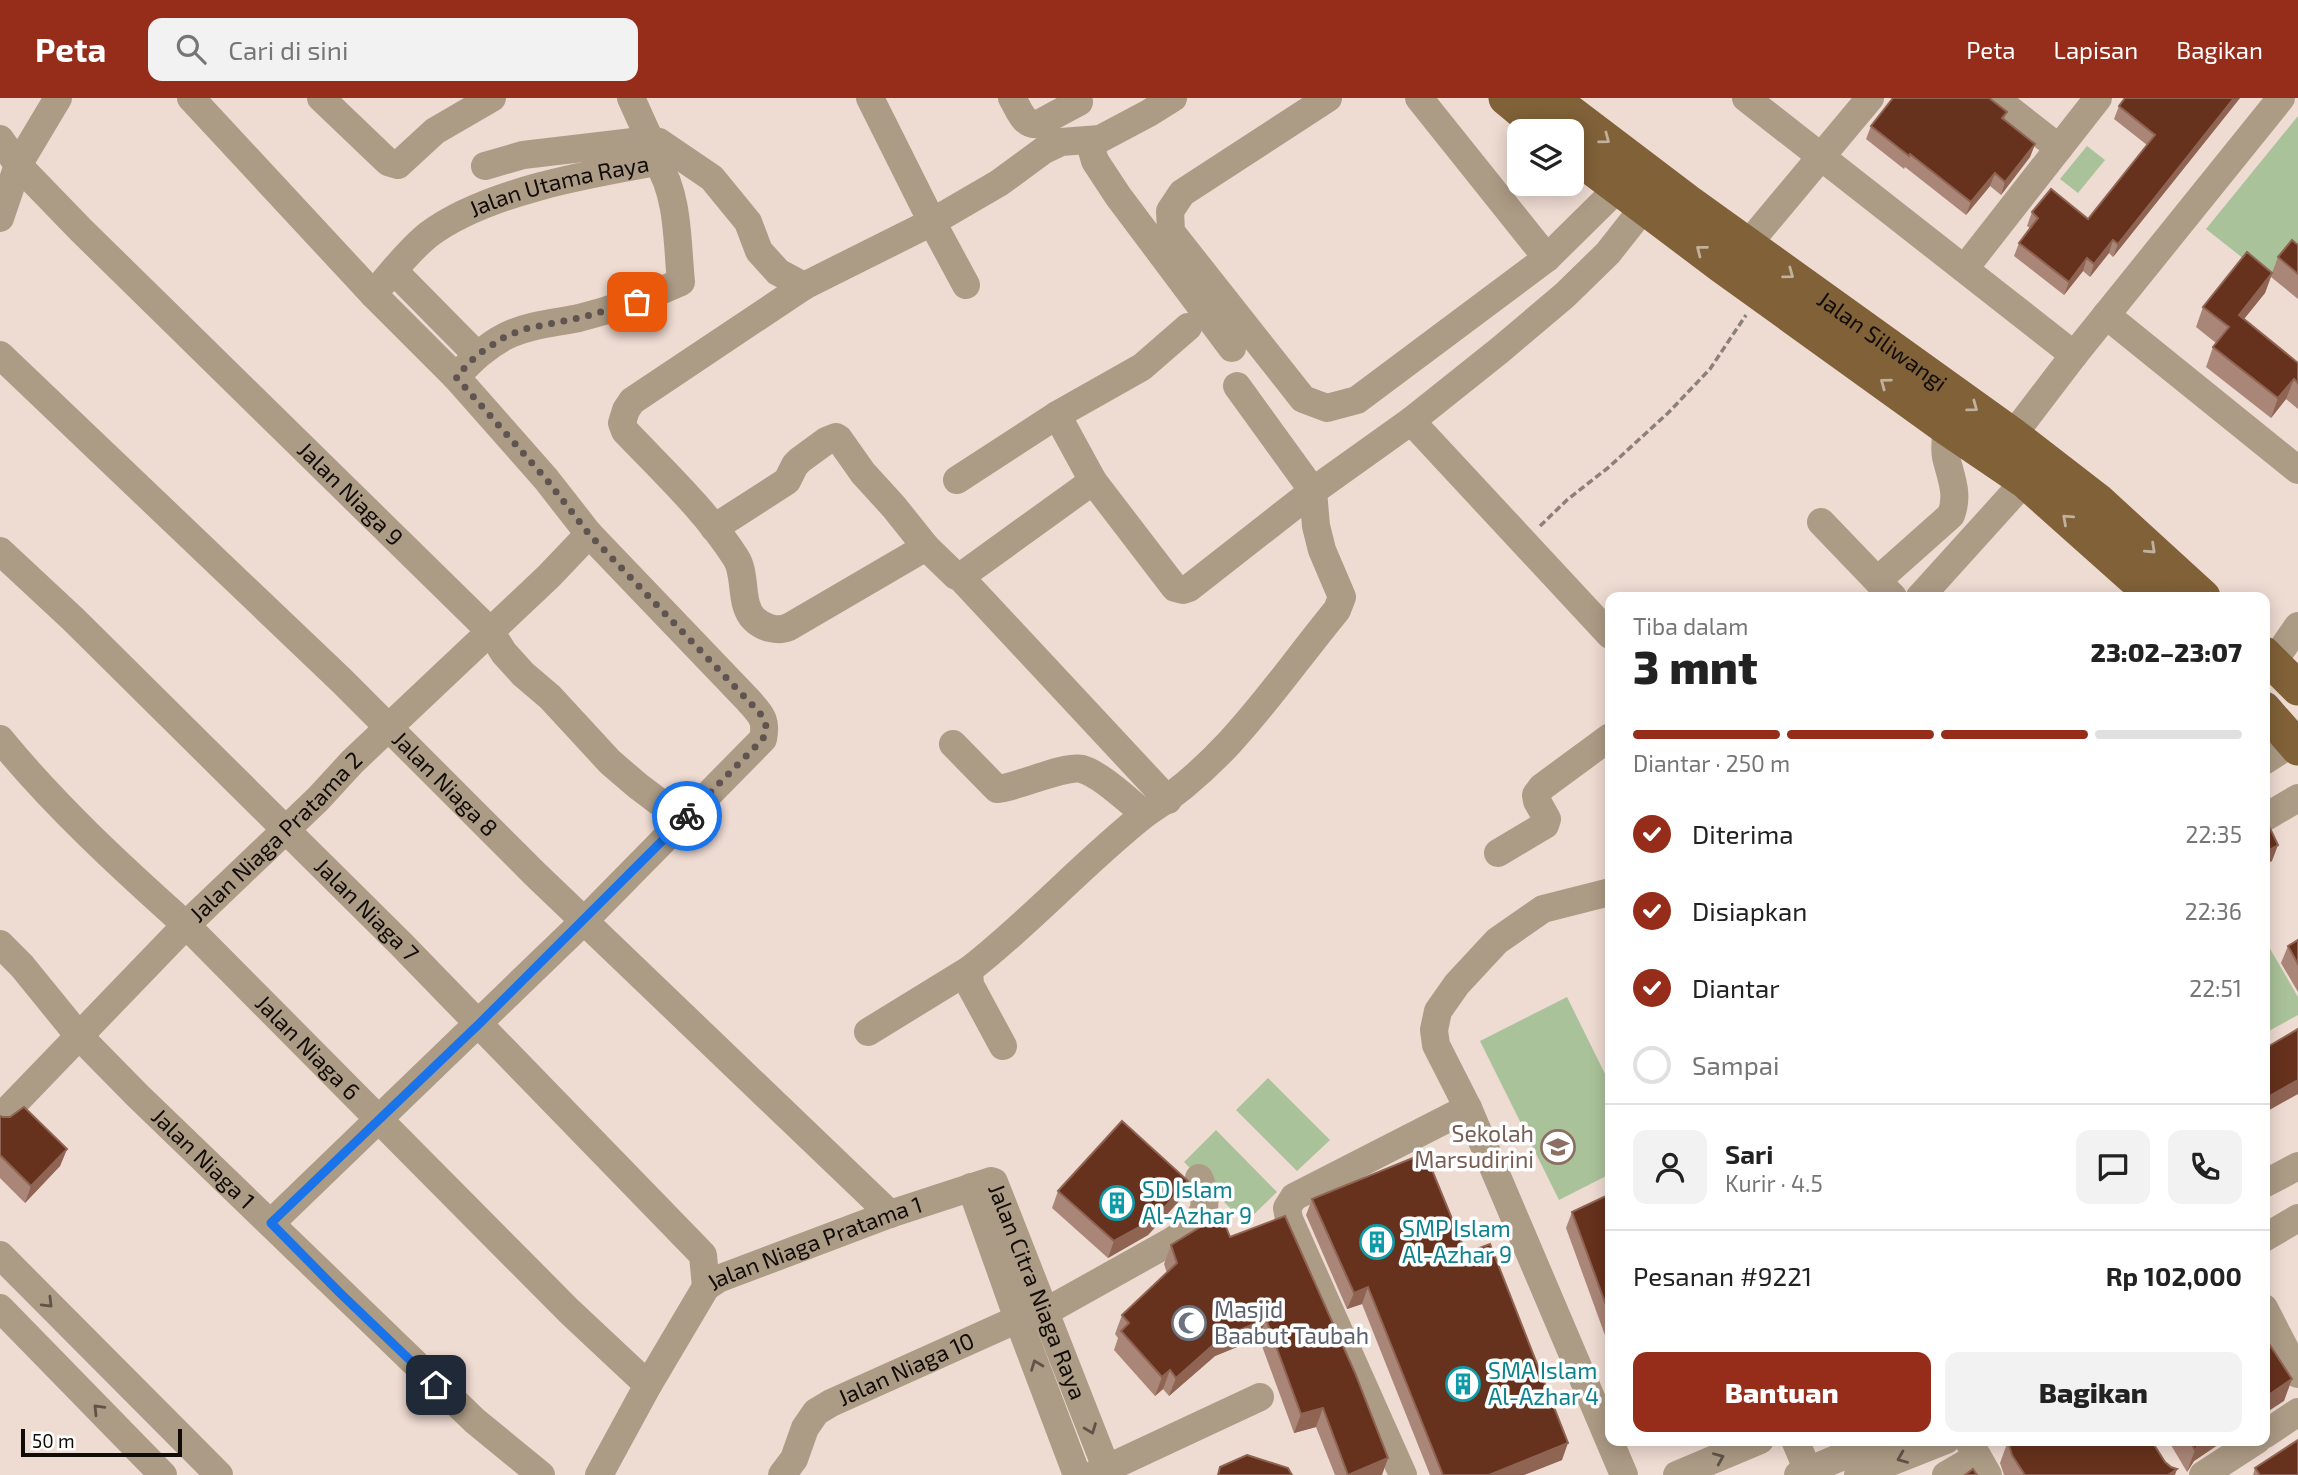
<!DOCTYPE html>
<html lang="id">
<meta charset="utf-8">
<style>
body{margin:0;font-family:"Exo 2",sans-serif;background:#f2f2f2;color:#222;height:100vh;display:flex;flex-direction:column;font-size:26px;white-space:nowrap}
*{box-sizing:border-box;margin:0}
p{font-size:23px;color:#767676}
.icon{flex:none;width:38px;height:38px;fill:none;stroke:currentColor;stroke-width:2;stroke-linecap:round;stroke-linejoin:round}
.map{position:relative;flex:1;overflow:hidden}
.details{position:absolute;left:1605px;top:494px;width:665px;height:854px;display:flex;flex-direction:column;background:#fff;border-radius:14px;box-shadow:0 4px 18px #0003}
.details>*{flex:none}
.controls{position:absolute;left:1507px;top:21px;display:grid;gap:14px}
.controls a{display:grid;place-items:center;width:77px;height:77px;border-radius:14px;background:#fff;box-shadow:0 4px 18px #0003;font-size:35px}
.scale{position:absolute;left:21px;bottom:18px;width:161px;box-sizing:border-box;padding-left:7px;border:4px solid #120c09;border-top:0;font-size:19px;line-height:24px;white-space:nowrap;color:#120c09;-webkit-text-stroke:5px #fff;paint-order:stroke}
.pin{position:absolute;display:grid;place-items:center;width:60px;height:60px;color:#fff;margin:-30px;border-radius:14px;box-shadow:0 4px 10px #0006}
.courier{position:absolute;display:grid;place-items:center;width:70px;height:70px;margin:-35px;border:5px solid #1a73e8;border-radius:50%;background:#fff;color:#222;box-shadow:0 2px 9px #0007}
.headline em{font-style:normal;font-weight:800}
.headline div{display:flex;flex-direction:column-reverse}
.headline{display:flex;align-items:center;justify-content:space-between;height:119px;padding:0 28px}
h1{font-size:46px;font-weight:800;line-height:52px}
.bar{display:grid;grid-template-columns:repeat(4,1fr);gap:10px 7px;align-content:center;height:84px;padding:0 28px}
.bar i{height:9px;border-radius:5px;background:#e0e0e0}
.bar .selected{background:#962d1a}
.bar p{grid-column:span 4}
.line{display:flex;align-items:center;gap:18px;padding:0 28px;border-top:2px solid #e0e0e0}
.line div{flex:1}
.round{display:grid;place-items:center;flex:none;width:74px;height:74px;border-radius:14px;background:#f2f2f2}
ol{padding:0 28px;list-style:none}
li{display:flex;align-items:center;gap:21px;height:77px}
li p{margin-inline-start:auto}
li .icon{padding:7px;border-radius:50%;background:#962d1a;color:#fff;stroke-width:4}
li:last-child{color:#767676}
li i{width:38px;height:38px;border:4px solid #e0e0e0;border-radius:50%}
.action{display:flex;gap:14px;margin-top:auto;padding:14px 28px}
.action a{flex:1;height:80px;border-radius:14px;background:#962d1a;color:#fff;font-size:28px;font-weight:800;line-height:80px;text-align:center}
.action a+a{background:#f2f2f2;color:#222}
header{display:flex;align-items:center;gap:42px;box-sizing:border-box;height:98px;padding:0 35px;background:#962d1a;color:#fff}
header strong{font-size:33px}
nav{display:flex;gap:38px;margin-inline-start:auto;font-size:24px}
.search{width:490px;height:63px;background:#f2f2f2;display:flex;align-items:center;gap:18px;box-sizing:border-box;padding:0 24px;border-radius:14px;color:#767676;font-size:26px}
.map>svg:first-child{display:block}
.green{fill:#aac29a}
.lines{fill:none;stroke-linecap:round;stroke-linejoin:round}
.path{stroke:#8d807a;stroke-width:3.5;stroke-dasharray:7 3.5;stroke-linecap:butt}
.minor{stroke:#ac9b85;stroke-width:28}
.major{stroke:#806138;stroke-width:35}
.wall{fill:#aa8678}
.shaded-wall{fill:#8f6453}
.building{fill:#66311d;stroke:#8f6453;stroke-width:2}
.oneway{stroke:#c0b09c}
.oneway2{stroke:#5f5447}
.done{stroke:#5f544f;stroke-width:7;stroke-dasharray:0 12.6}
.route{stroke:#1a73e8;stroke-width:9}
.labels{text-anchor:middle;stroke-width:7;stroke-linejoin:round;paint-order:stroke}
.street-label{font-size:23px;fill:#120c09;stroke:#fff}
.education-label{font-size:23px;fill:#785e54;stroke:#fff;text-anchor:end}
.culture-label{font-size:23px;fill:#0d838f;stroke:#fff;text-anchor:start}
.worship-label{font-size:23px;fill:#5b616d;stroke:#fff;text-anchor:start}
</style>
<header>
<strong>Peta</strong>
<div class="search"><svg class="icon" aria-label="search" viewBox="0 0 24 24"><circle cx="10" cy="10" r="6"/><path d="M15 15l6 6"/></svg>Cari di sini</div>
<nav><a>Peta</a><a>Lapisan</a><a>Bagikan</a></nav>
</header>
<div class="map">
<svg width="2298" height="1377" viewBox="0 0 2298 1377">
<rect width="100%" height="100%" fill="#eedbd2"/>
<g class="green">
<polygon points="2298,18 2298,170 2268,180 2206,131"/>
<polygon points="2087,48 2105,62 2078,95 2060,81"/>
<polygon points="2265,842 2298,899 2298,917 2267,934 2264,930"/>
<polygon points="1567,899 1610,986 1610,1076 1559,1102 1480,943"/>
<polygon points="1268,980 1330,1042 1297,1073 1236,1012"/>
<polygon points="1216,1032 1277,1094 1245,1125 1184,1064"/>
</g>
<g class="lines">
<polyline class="path" points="1540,428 1567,402 1609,369 1668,315 1710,271 1746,217"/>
<g class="minor">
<path d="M 191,0 L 373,196 L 456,279 L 546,381 L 589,436 L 748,602 C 761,617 767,621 763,641 L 584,823 L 271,1125"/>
<polyline points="321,0 388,64 398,67 435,33 492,0"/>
<polyline points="631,0 650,42"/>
<path d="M 870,0 L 932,124 L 804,188 L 632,303 L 626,312 L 622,325 L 625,333 C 663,373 706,413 736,460 C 747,477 739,506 754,521 C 763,530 778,534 789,529 L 926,449"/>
<path d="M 1012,0 C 1019,11 1023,28 1038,26 L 1079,4"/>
<polyline points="1328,0 1182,95 1170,113 1171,134 1303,301 1327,310 1357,302 1547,160 1619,89"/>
<polyline points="1419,0 1547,160"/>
<polyline points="1746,0 2074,257"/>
<polyline points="1995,0 2059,50"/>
<path id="s1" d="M 0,41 L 18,67 L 81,132 L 490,533 L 504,555 L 523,576 L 550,599 L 610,664 L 638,688 L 683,722"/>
<polyline points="1089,42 1095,63 1118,98 1232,250"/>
<polyline points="485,68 523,57 650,42 659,44 712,80 748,124 759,153 778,174 804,188"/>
<polyline points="0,120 18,67 58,0"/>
<polyline points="1748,146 1870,0"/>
<polyline points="1965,170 2098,0"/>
<polyline points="394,173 477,257"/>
<polyline points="966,187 932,124 999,85 1044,52 1061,44 1100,41 1149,15 1173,0"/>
<path id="s2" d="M 373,196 C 391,176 408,153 428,137 C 485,94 588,76 657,64 C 679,97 677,146 681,184 C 648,199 615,211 579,220 C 555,225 528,227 506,238 C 486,248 471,263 456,279"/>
<polyline points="2106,217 2298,372"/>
<path id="s3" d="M 0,257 L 341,582 L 534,775 L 890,1116"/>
<polyline points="1057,317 1093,383"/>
<polyline points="1411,323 1610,537"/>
<polyline points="2000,354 2074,257 2281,0"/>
<polyline points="957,382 1057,317 1142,269 1188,229"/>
<polyline points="1821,424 1893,499"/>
<polyline points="714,430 787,383 795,367 800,362 826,343 836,339 839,341 863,375 894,409 926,449 956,478 960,479 1093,383 1175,490 1183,492 1189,490 1313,393 1411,323 1500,252 1565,197 1608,155 1645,108"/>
<path id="s4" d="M 0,453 L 73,521 L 401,846 L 703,1157 L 706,1189"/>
<polyline points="960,479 1168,702"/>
<path d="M 1878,482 L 1951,417 C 1959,396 1951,380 1946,359 C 1944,349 1946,340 1947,330"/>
<polyline points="1920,499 2025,383"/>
<polyline points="2264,570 2273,564 2298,528"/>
<path id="s5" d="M 0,641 C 55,708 121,769 186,827 L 569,1213 L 648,1287"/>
<path d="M 953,646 L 997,691 C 1019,689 1064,667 1082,671 C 1102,677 1128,703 1145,716 C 1229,663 1276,586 1337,512 L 1342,499 L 1322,452 L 1316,428 L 1313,393 L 1237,288"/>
<polyline points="2264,663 2298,641"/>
<polyline points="2264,720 2298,700"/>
<polyline points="1498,755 1545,727 1547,721 1537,703 1536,697 1542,689 1610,639"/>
<polyline points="1610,794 1543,811 1497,843 1457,886 1438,913 1434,932 1436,947 1468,1010 1624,1377"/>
<path id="s6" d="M 0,846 L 22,868 L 79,938 L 138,998 L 475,1323 L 541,1377"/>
<polyline points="868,934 969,872"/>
<path d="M 1003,948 L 970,887 L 969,872 C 1031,824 1083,765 1145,716"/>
<path id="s7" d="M 0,1020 L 186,827 L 318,701 L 352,664 L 549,478 L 589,436"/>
<polyline points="2264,1086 2298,1068"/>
<polyline points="971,1089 1018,1221 1077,1377"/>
<polyline points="2264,1140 2298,1120"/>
<polyline points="0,1157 219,1377"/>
<polyline points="0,1210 163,1377"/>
<polyline points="2264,1210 2298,1276"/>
<polyline points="2264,1337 2298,1314"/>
<polyline points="1795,1342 1808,1373"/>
<polyline points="1968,1342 1988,1377"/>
<path id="s8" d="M 599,1377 L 648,1287 L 706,1189 L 718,1181 L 890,1116 L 991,1083 L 994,1084 L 1109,1377"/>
<path id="s9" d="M 782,1377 L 794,1361 L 805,1330 L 816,1314 L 831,1305 L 1018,1221 L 1045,1214 L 1172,1143 L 1194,1128 L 1204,1112 L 1205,1095 L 1199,1080"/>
<polyline points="1093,1377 1260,1299"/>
<polyline points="1403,1377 1289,1121 1287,1110 1294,1099 1468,1010"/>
<polyline points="1677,1377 1760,1342"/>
<polyline points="1798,1377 1882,1342"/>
<polyline points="1858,1377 1946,1342"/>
<polyline points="1946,1377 1977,1359"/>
<polyline points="2203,1377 2257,1342"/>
</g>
<g class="major">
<polyline points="1506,0 1546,33"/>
<path id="s10" d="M 1551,0 L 1688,104 L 2014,338 L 2097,402 L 2203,499"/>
<polyline points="1572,55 1722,168 1947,330 2025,383 2155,499"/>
<polyline points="2264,556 2298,590"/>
<polyline points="2264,611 2298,650"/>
</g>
</g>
<g class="wall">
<polygon points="2125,0 2240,0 2113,159 2109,155 2090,179 2083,173 2064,197 2014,158 2019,145 2030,130 2027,128 2032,114 2088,121 2147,47 2114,21 2119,8"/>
<polygon points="2007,14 2004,22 2035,46 2030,59 2001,97 1990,88 1966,117 1905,69 1904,71 1866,41 1871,28"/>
<polygon points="2298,147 2298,201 2271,179 2265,195 2244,221 2298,265 2298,311 2286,301 2271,320 2206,269 2213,249 2216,245 2196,229 2203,209 2272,175 2278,159"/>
<polygon points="2298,842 2298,894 2281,865 2288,848"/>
<polygon points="0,1018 67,1051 60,1068 25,1105 0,1080"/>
<polygon points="1058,1093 1182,1100 1148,1137 1108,1160 1052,1110"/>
<polygon points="1610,1096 1610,1251 1566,1130 1572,1114"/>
<polygon points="1312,1101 1466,1155 1562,1362 1524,1377 1430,1377 1362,1206 1347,1211 1306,1117"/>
<polygon points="1230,1139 1382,1377 1335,1377 1316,1329 1294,1335 1259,1240 1215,1258 1169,1298 1163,1291 1155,1298 1114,1252 1118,1240 1115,1236 1122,1217 1167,1175 1164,1166 1171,1147"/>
<polygon points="2168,1342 2225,1342 2194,1363 2187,1374"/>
<polygon points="2008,1343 2165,1364 2175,1377 2004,1377 2000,1365"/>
<polygon points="2255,1370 2298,1377 2253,1377"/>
</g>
<g class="shaded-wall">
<polygon points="2234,0 2240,0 2113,159 2118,146"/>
<polygon points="2035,46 2030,59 2001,97 2005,84"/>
<polygon points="1995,75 1990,88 1966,117 1971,104"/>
<polygon points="2113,142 2109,155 2090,179 2094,166"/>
<polygon points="2087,160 2083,173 2064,197 2069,184"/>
<polygon points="2272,175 2265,195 2231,237 2239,217"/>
<polygon points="2294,281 2286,301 2271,320 2278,300"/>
<polygon points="2278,747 2272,763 2264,768 2264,755"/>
<polygon points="2298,982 2298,996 2264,1015 2264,1001"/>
<polygon points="67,1051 60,1068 25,1105 31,1088"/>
<polygon points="1188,1083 1182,1100 1148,1137 1108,1160 1114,1143"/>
<polygon points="1368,1189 1362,1206 1347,1211 1354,1195"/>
<polygon points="1266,1221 1259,1240 1215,1258 1169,1298 1176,1280 1222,1239"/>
<polygon points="1170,1272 1163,1291 1155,1298 1162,1279"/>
<polygon points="2292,1281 2284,1303 2264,1316 2264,1300"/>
<polygon points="1323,1310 1316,1329 1294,1335 1301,1316"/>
<polygon points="2201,1342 2225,1342 2194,1363 2187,1374 2195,1352"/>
<polygon points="1568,1345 1562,1362 1524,1377 1489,1377"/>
<polygon points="1388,1360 1382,1377 1348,1377"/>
<polygon points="2177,1371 2175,1377 2168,1377"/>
</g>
<g class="building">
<polygon points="1893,0 1989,0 2007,14 2002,20 2035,46 2005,84 1995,75 1971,104 1910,56 1909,58 1871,28"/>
<polygon points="2125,0 2234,0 2118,146 2113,142 2094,166 2087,160 2069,184 2019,145 2038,120 2032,114 2051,91 2088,121 2155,37 2119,8"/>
<polygon points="2292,142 2298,147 2298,176 2278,159"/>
<polygon points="2247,154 2272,175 2239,217 2298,265 2298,285 2294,281 2278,300 2213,249 2229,229 2203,209"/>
<polygon points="2267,724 2278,747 2264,755 2264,725"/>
<polygon points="2298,842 2298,866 2288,848"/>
<polygon points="2298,931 2298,982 2264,1001 2264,951"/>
<polygon points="24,1009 67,1051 31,1088 0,1057 0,1018 3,1019 10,1019"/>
<polygon points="1122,1023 1188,1083 1154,1121 1114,1143 1058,1093"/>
<polygon points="1425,1055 1466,1155 1490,1146 1568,1345 1489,1377 1443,1377 1368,1189 1354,1195 1312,1101"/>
<polygon points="1610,1096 1610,1218 1572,1114"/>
<polygon points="1285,1118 1355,1275 1388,1360 1348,1377 1323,1310 1301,1316 1266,1221 1222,1239 1176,1280 1170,1272 1162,1279 1121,1233 1129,1225 1122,1217 1177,1165 1171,1147 1202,1128 1222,1119 1230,1139"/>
<polygon points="2264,1238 2292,1281 2264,1300"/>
<polygon points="2009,1342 2151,1342 2165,1364 2171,1369 2177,1371 2168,1377 2025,1377 2012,1357 2008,1343"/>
<polygon points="2189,1342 2201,1342 2195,1352"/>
<polygon points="2298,1342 2298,1377 2260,1377 2255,1370"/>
<polygon points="1247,1357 1288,1370 1292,1377 1218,1377 1220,1369"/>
<polygon points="1973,1371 1977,1377 1965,1377"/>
</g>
<defs><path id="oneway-chevron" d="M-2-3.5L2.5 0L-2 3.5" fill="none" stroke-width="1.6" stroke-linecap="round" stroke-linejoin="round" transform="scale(1.75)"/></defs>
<g class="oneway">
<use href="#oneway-chevron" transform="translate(1605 41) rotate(37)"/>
<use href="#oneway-chevron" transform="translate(1701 152) rotate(-142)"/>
<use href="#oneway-chevron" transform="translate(1789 176) rotate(36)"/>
<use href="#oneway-chevron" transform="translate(1885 285) rotate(-144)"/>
<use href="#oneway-chevron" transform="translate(1973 309) rotate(36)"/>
<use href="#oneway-chevron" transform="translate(2067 421) rotate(-138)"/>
<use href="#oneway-chevron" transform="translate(2151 451) rotate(43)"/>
</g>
<g class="oneway2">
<use href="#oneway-chevron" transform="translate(48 1205) rotate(45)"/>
<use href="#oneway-chevron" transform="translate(1036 1267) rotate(-111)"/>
<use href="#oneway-chevron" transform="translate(98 1311) rotate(-134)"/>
<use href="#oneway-chevron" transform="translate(1091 1331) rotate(69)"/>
<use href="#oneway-chevron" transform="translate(1719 1360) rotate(-23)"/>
<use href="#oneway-chevron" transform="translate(1902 1360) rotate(158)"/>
</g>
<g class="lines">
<polyline class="done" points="637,204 583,219 525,231 506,238 477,257 456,279 547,382 589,436 760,615 766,628 763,641 687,718"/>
<polyline class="route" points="436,1287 340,1195 271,1125 479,926 687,718"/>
</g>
<defs>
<g id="school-ring" transform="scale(1.75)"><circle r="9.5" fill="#fff" stroke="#8d6e63" stroke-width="1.5"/><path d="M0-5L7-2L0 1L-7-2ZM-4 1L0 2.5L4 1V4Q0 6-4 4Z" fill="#8d6e63"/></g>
<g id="building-ring" transform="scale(1.75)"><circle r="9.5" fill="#fff" stroke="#0f9aa8" stroke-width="1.5"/><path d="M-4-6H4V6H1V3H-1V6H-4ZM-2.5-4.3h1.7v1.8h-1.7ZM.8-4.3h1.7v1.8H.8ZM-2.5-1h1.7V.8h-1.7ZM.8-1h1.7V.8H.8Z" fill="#0f9aa8"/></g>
<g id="mosque-ring" transform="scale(1.75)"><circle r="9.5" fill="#fff" stroke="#6b7280" stroke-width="1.5"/><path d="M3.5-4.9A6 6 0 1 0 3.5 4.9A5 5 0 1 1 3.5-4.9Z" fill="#6b7280"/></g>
</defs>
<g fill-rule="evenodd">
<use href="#school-ring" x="1558" y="1049"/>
<use href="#building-ring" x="1117" y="1105"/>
<use href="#building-ring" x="1377" y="1144"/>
<use href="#mosque-ring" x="1189" y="1225"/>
<use href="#building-ring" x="1463" y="1286"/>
</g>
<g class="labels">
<g class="street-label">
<text dy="8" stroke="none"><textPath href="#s2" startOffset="222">Jalan Utama Raya</textPath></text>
<text dy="8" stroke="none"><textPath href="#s10" startOffset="411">Jalan Siliwangi</textPath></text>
<text dy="8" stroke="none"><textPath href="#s1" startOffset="499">Jalan Niaga 9</textPath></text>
<text dy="8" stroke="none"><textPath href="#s3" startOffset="618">Jalan Niaga 8</textPath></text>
<text dy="8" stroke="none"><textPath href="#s7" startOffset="394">Jalan Niaga Pratama 2</textPath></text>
<text dy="8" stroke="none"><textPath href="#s4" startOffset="513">Jalan Niaga 7</textPath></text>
<text dy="8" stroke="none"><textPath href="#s5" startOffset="436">Jalan Niaga 6</textPath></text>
<text dy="8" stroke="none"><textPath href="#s6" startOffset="296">Jalan Niaga 1</textPath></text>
<text dy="8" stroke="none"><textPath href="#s8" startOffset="334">Jalan Niaga Pratama 1</textPath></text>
<text dy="8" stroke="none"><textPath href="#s8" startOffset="642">Jalan Citra Niaga Raya</textPath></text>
<text dy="8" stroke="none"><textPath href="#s9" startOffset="172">Jalan Niaga 10</textPath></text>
</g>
<g class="education-label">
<text x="1534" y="1044">Sekolah<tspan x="1534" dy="26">Marsudirini</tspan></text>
</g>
<g class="culture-label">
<text x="1142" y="1100">SD Islam<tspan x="1142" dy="26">Al-Azhar 9</tspan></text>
<text x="1402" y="1139">SMP Islam<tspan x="1402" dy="26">Al-Azhar 9</tspan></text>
<text x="1488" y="1281">SMA Islam<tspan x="1488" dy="26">Al-Azhar 4</tspan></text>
</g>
<g class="worship-label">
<text x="1214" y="1220">Masjid<tspan x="1214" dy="26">Baabut Taubah</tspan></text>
</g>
</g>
</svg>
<div class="controls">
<a><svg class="icon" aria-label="layers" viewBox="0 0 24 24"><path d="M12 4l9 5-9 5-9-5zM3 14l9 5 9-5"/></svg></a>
</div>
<div class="scale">50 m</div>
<div class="pin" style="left:637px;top:204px;background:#ea580c"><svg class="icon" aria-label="bag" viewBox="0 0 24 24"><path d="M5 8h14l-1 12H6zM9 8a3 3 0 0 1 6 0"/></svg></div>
<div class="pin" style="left:436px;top:1287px;background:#1f2937"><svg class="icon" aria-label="home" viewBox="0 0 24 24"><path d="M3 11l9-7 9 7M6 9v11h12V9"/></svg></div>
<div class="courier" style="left:687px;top:718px"><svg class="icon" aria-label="bike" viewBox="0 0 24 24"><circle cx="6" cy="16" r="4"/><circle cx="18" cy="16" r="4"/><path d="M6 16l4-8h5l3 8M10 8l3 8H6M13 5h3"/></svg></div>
<section class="details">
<div class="headline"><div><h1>3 mnt</h1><p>Tiba dalam</p></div><em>23:02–23:07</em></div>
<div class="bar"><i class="selected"></i><i class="selected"></i><i class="selected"></i><i></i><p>Diantar · 250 m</p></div>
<ol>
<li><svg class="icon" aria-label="check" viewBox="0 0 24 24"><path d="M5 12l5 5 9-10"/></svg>Diterima<p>22:35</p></li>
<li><svg class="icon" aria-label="check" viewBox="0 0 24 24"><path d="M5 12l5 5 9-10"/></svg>Disiapkan<p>22:36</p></li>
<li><svg class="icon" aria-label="check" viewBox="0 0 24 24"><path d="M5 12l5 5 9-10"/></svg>Diantar<p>22:51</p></li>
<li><i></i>Sampai</li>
</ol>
<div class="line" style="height:126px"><a class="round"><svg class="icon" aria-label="person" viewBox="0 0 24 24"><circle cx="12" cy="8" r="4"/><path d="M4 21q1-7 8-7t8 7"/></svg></a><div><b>Sari</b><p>Kurir · 4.5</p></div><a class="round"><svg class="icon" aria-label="chat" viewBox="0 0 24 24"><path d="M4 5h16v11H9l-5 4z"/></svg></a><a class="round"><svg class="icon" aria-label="phone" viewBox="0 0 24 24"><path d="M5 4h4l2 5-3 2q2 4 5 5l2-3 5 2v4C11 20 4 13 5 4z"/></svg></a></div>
<div class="line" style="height:91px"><div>Pesanan #9221</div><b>Rp 102,000</b></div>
<div class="action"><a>Bantuan</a><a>Bagikan</a></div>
</section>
</div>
